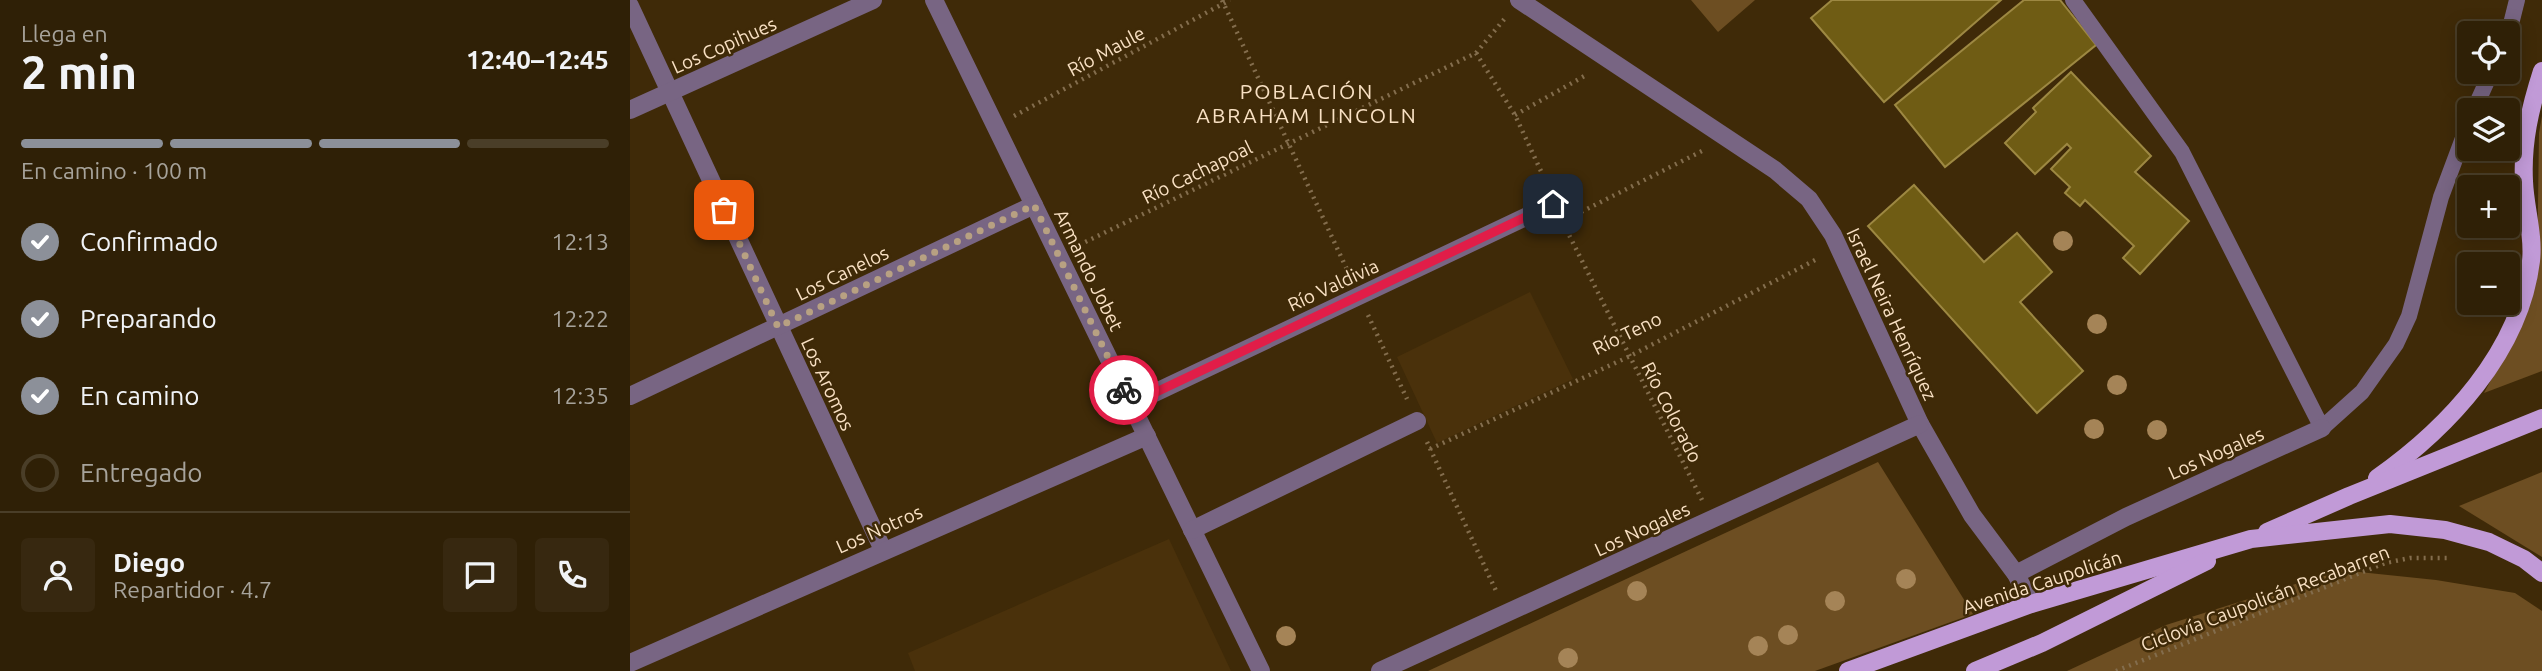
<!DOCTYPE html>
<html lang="es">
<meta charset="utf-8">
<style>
body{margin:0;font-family:Ubuntu,sans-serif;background:#372810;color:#f1f3f6;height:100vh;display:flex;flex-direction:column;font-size:26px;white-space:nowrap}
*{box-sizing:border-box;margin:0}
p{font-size:23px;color:#a7a39b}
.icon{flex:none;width:38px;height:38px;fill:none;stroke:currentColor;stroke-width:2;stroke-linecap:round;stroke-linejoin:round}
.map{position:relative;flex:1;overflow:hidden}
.panel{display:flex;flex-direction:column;background:#2f2006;width:630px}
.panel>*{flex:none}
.controls{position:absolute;left:1827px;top:21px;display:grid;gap:14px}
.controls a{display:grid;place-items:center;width:63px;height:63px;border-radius:7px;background:#2f2006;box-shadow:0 4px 18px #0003,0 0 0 2px #4a3e28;font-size:35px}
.pin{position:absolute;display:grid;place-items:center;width:60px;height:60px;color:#fff;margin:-30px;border-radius:14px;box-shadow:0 4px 10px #0006}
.courier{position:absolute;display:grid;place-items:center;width:70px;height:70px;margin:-35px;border:5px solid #e11d48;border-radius:50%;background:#fff;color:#222;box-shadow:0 2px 9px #0007}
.summary em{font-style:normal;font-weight:700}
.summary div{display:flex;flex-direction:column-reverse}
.summary{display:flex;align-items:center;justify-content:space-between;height:119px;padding:0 21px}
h1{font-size:46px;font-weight:700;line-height:52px}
.bar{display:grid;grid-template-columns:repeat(4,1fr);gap:10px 7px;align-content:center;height:84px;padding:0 21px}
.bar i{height:9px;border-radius:5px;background:#4a3e28}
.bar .current{background:#8c9099}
.bar p{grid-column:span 4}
.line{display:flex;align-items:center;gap:18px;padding:0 21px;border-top:2px solid #4a3e28}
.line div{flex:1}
.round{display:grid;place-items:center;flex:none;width:74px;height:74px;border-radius:7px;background:#372810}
ol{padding:0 21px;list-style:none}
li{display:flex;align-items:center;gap:21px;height:77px}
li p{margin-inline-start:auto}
li .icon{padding:7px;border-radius:50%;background:#8c9099;color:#fff;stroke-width:4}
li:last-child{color:#a7a39b}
li i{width:38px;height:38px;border:4px solid #4a3e28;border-radius:50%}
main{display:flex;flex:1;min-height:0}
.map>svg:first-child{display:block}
.built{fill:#4a310b}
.green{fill:#6d4e22}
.building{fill:#6f5c14;stroke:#9d8842;stroke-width:2}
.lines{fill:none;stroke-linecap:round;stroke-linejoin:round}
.path{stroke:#836d4d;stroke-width:4.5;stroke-dasharray:2 5;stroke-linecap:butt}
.service{stroke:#786583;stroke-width:16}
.minor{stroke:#786583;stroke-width:18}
.primary{stroke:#c19ad7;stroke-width:18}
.tree{fill:#a58457}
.done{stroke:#b8a182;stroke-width:7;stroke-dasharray:0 12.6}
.route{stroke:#e11d48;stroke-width:9}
.labels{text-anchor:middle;stroke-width:5;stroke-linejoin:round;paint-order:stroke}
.street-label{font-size:19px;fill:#f9e1c4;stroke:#3f2a08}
.neighbourhood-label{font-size:21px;letter-spacing:2px;fill:#f9e1c4;stroke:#3f2a08}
</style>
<main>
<section class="panel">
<div class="summary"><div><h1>2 min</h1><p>Llega en</p></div><em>12:40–12:45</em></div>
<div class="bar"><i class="current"></i><i class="current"></i><i class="current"></i><i></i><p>En camino · 100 m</p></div>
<ol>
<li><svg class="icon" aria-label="check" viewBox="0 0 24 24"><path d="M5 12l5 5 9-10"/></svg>Confirmado<p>12:13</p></li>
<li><svg class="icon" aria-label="check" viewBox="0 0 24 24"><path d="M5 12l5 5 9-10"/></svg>Preparando<p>12:22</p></li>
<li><svg class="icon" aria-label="check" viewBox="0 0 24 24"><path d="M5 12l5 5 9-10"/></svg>En camino<p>12:35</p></li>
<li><i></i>Entregado</li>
</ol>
<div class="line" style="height:126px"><a class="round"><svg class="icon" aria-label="person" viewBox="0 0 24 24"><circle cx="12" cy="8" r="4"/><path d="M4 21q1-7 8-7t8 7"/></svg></a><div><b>Diego</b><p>Repartidor · 4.7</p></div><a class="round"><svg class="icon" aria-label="chat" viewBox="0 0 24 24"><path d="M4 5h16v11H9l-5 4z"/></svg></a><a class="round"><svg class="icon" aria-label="phone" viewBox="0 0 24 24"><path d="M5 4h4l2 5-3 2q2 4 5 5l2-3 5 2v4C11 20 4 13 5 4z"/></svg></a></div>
</section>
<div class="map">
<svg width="1912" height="671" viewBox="0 0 1912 671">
<rect width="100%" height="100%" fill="#3f2a08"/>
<g class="built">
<polygon points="900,292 943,379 807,443 767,357"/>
<polygon points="539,539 601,671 285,671 278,653"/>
</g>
<g class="green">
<polygon points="1061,0 1125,0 1088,32"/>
<polygon points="1912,116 1912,371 1854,393 1891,324 1907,279 1909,133"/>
<polygon points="1248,462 1343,614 1185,671 798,671"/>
<polygon points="1912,472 1912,557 1829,506"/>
<polygon points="1710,570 1806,580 1885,593 1912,611 1912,671 1437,671 1536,625"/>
</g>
<g class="building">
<polygon points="1202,0 1371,0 1254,102 1181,18"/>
<polygon points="1394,0 1430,0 1466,45 1315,167 1265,105"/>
<polygon points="1441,72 1521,156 1505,172 1559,221 1510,274 1493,258 1504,246 1455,200 1450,206 1435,193 1440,187 1421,169 1441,148 1437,144 1405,174 1375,143 1406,112 1403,108"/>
<polygon points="1284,185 1354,262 1387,233 1422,272 1390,302 1453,371 1407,413 1238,226"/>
</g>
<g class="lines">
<g class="path">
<polyline points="592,0 720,276"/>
<polyline points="846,53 885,115 916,182"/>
<polyline points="885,115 958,74"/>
<polyline points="384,116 600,0"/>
<polyline points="945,215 1074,150"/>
<polyline points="933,223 1072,500"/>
<polyline points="449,245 846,53 876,17"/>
<polyline points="738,315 777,399"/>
<polyline points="797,442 867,593"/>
<polyline points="800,449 998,357 1189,258"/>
<polyline points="1486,671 1755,563 1780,558 1817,558"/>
</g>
<g class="service">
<polyline points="1443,0 1552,152 1692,428 1732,392 1766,344 1779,316 1811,197 1839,122"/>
<polyline points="1878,36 1887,0"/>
<polyline points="1844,110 1861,72"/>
</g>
<g class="minor">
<polyline points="304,0 631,671"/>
<polyline points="889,0 1145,170 1179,199 1203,235 1290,424 1342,515 1386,574 1401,604"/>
<polyline points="0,6 253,550"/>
<polyline points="0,110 243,0"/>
<polyline points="0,396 404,205"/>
<polyline points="501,404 923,204"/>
<polyline points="562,530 787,421"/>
<polyline points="1386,574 1496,517 1692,428"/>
<polyline points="0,663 517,436"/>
<polyline points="750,671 1290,424"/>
</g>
<g class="primary">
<path d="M 1747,478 C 1818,428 1890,352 1901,261 C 1904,234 1895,208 1894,181 C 1892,143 1900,108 1912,71"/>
<polyline points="1637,532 1719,496 1912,418"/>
<polyline points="1218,671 1401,604 1621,539 1760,524 1815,530 1859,542 1894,559 1912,573"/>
<polyline points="1345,671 1412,643 1577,561"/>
</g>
</g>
<g class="tree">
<circle cx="1433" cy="241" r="10"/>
<circle cx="1467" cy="324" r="10"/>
<circle cx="1487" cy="385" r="10"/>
<circle cx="1464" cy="429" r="10"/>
<circle cx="1527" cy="430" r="10"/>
<circle cx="1276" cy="579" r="10"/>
<circle cx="1007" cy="591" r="10"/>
<circle cx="1205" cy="601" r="10"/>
<circle cx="1158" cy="635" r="10"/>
<circle cx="656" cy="636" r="10"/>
<circle cx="1128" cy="646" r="10"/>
<circle cx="938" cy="658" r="10"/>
</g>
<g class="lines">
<polyline class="done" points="94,210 148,327 404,205 494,390"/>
<polyline class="route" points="494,390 501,404 923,204"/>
</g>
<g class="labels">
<g class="street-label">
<text transform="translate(94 45) rotate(-24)" y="7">Los Copihues</text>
<text transform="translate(476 51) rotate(-28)" y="7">Río Maule</text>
<text transform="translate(567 172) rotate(-26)" y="7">Río Cachapoal</text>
<text transform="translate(459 270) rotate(64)" y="7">Armando Jobet</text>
<text transform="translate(212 273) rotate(-26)" y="7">Los Canelos</text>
<text transform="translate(703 285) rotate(-25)" y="7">Río Valdivia</text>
<text transform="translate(1262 314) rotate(65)" y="7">Israel Neira Henríquez</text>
<text transform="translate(997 333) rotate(-26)" y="7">Río Teno</text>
<text transform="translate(198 384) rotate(65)" y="7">Los Aromos</text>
<text transform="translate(1042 412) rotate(63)" y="7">Río Colorado</text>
<text transform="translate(1586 453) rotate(-24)" y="7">Los Nogales</text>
<text transform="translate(249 529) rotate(-24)" y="7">Los Notros</text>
<text transform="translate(1012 529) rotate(-25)" y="7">Los Nogales</text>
<text transform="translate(1412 582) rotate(-18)" y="7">Avenida Caupolicán</text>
<text transform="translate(1635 598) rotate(-21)" y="7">Ciclovía Caupolicán Recabarren</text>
</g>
<g class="neighbourhood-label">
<text x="677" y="99">POBLACIÓN<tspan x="677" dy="24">ABRAHAM LINCOLN</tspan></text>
</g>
</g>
</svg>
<div class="controls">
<a><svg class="icon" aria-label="locate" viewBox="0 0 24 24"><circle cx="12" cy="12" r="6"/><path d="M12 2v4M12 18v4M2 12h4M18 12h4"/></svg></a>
<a><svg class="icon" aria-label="layers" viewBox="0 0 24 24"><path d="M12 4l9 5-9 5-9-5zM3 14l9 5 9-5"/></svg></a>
<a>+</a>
<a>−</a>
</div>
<div class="pin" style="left:94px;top:210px;background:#ea580c"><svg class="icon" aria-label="bag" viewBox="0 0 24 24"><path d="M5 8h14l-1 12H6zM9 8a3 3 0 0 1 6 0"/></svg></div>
<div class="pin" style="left:923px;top:204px;background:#1f2937"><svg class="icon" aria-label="home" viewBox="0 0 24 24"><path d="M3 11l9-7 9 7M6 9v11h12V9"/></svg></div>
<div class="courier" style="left:494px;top:390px"><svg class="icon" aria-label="bike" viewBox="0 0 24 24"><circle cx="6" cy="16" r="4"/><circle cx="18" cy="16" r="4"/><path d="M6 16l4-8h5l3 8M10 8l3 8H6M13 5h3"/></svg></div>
</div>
</main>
